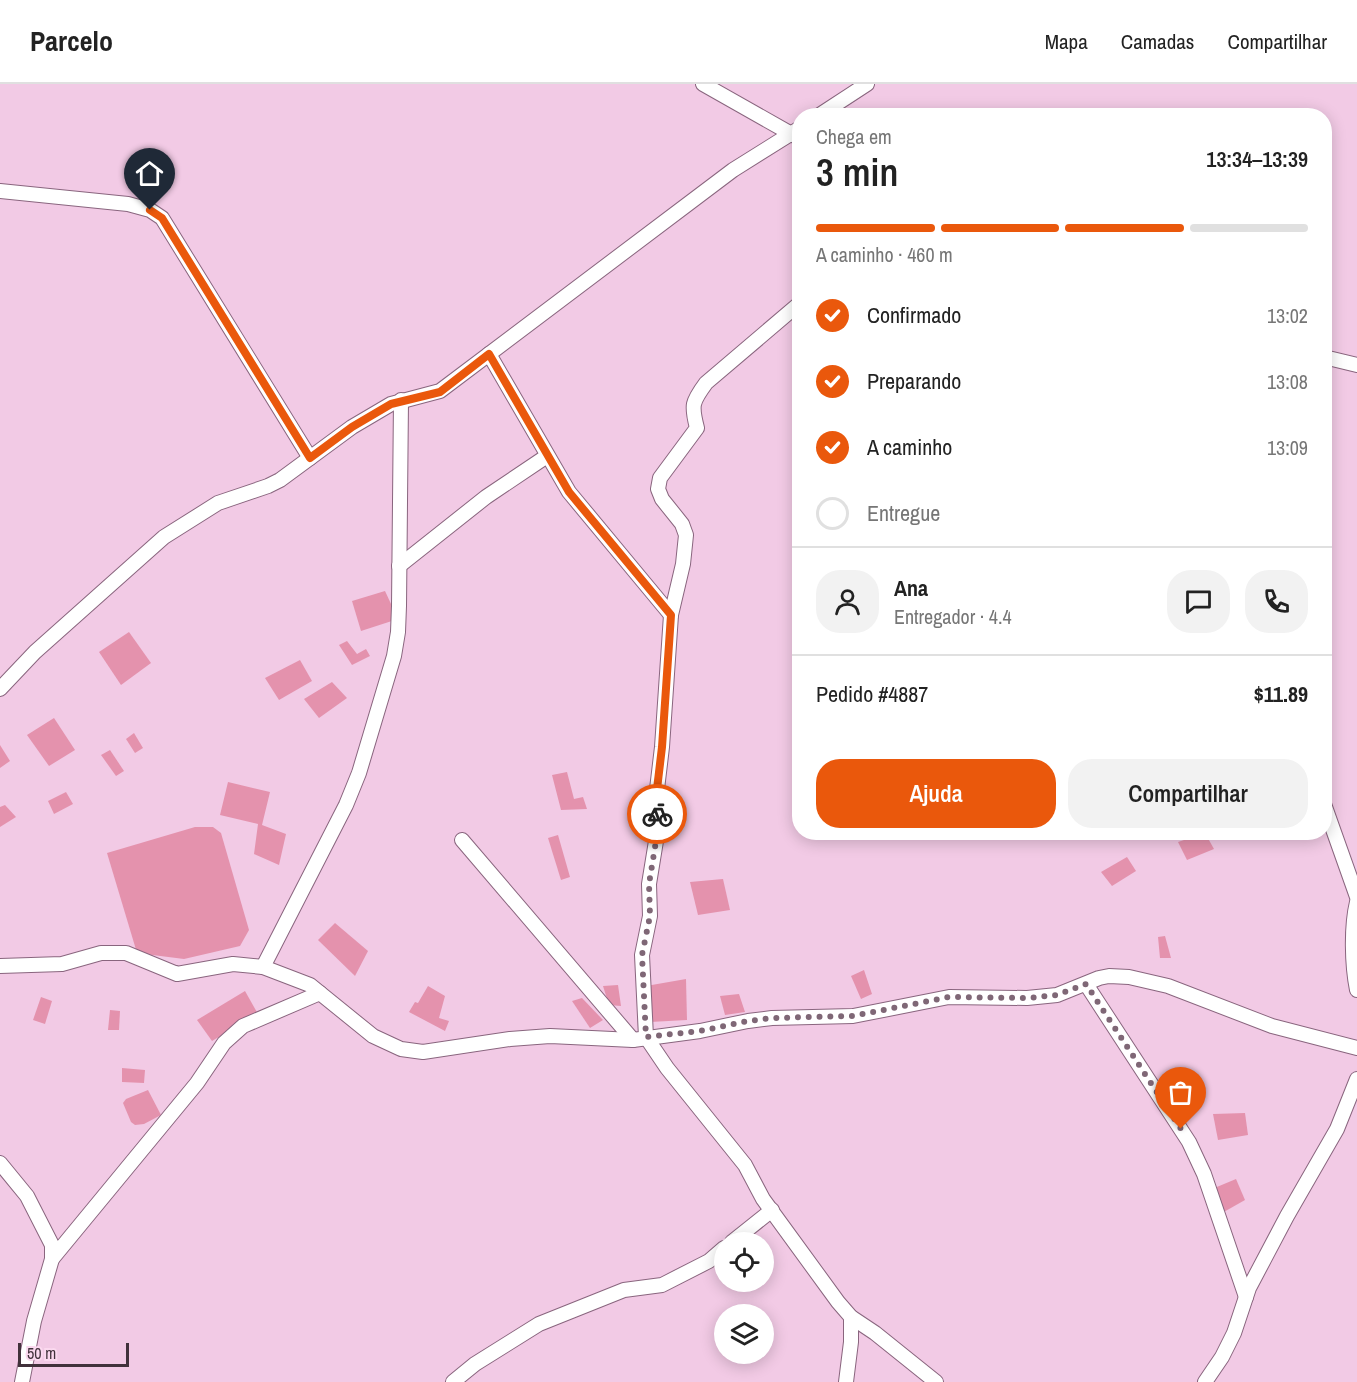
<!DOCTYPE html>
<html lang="pt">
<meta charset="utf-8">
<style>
body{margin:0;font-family:"Archivo Narrow",sans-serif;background:#f2f2f2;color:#222;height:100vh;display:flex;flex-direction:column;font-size:22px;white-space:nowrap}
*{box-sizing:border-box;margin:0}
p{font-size:20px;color:#767676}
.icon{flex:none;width:33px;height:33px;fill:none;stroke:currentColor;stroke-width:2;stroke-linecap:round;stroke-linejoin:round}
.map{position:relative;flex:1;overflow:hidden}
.panel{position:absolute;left:792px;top:24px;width:540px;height:732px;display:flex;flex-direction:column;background:#fff;border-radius:24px;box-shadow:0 3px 15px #0003}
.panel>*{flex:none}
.fabs{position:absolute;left:714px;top:1148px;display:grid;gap:12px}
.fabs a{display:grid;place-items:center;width:60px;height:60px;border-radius:50%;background:#fff;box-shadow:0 3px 15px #0003;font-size:30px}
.scale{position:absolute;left:18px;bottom:15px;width:111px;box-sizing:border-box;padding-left:6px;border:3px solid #41313b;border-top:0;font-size:16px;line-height:21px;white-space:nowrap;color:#41313b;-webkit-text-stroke:4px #fbd9ef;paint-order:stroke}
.pin{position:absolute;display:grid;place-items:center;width:51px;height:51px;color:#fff;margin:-62px -26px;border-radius:50% 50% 50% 0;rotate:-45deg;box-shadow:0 0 6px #0007}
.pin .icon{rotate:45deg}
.courier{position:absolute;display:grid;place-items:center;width:60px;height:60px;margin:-30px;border:4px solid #ea580c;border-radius:50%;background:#fff;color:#222;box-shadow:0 2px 8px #0007}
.headline em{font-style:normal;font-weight:600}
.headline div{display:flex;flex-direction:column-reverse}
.headline{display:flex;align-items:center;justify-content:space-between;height:102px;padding:0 24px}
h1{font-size:39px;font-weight:600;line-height:45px}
.bar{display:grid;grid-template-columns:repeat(4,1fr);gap:9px 6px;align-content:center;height:72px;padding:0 24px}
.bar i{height:8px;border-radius:4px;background:#e0e0e0}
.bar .current{background:#ea580c}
.bar p{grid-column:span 4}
.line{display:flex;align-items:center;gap:15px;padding:0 24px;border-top:2px solid #e0e0e0}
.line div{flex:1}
.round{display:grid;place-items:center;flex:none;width:63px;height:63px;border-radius:24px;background:#f2f2f2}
ol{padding:0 24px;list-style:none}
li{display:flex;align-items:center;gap:18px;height:66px}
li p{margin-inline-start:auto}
li .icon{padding:6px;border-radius:50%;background:#ea580c;color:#fff;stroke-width:4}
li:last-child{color:#767676}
li i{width:33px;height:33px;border:3px solid #e0e0e0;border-radius:50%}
.button{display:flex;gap:12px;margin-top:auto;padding:12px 24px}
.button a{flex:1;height:69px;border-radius:24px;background:#ea580c;color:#fff;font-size:24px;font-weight:600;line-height:69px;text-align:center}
.button a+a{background:#f2f2f2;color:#222}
header{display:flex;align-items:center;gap:36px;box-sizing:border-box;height:84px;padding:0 30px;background:#fff;border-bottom:2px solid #e0e0e0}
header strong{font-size:28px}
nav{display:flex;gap:33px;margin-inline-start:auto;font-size:21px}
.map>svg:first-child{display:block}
.building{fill:#e492ad}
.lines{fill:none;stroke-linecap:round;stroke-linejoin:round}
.minor-casing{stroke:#89657e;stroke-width:16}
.minor{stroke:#fff;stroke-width:14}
.done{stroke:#7f6776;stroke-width:6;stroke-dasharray:0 10.8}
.route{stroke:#ea580c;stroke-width:8}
</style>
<header>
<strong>Parcelo</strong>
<nav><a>Mapa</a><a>Camadas</a><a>Compartilhar</a></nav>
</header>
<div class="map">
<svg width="1357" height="1298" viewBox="0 0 1357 1298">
<rect width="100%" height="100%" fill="#f2cae5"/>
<g class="building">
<polygon points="385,507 398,535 361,547 352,517"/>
<polygon points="129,548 151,579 121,601 99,568"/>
<polygon points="347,557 357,570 366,565 370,572 352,581 339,561"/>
<polygon points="300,576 312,597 279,616 265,594"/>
<polygon points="332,598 347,614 319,634 304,615"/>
<polygon points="54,634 75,666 49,682 27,651"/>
<polygon points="134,649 143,664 135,669 126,655"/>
<polygon points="0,661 10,677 0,684"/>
<polygon points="110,666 124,687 116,692 101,671"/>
<polygon points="567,688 574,715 583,713 587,725 561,726 552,691"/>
<polygon points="228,698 270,708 262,741 286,750 279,781 254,770 258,740 220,731"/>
<polygon points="66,708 73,720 54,730 48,717"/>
<polygon points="5,721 16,733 0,743 0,723"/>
<polygon points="195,743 213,743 221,749 249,846 240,862 184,875 137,869 107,769"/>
<polygon points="1205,749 1214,765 1187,776 1178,758"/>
<polygon points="558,751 570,793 561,796 548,754"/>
<polygon points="1127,773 1136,787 1112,802 1101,788"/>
<polygon points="723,795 730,826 698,831 690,798"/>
<polygon points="335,839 368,867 355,892 318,856"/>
<polygon points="1165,852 1171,874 1160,874 1158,853"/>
<polygon points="864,886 872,910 861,915 851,892"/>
<polygon points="686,895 687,936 650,938 646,902"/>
<polygon points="618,901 621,922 609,921 603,902"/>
<polygon points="428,902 445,912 439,934 449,937 445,947 409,928 415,918 418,919"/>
<polygon points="245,907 258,930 212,957 197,936"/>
<polygon points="739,910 745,928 725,931 720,912"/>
<polygon points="41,913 52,917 45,940 33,936"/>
<polygon points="582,914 603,936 590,944 572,917"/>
<polygon points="110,926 120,927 119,946 108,946"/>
<polygon points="122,984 145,986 144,999 122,998"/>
<polygon points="148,1006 161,1031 144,1040 135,1041 131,1038 123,1019 126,1015"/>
<polygon points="1245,1029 1248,1051 1218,1056 1213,1030"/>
<polygon points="1236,1095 1245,1116 1222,1129 1212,1105"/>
</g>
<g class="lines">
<g class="minor-casing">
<g id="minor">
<polyline points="703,0 795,52"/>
<polyline points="818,32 867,0"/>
<polyline points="0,107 128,120 150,126 162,134 310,374"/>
<path d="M 800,219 L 706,299 C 692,318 691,321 697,344 L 660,394 L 658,405 L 662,415 L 682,440 L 686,451 L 683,480 L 671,531 L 662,663 L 655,722 L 658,737 L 656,757 L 649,800 L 650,832 L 642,871 L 646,953 L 667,984 L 745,1081 L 763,1115 L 838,1218 L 851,1233 L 875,1249 L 936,1298"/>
<polyline points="489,270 569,408 671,531"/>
<polyline points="1324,273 1357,281"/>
<polyline points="399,482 486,413 547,372"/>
<polyline points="0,605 35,568 164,453 218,419 268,402 280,396 352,343 391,320 440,307 733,86 800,44"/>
<polyline points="1324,720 1357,813"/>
<polyline points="462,756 633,956"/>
<path d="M 1357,818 C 1351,843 1352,881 1357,906"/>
<polyline points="0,882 62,880 101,869 126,869 177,890 233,880 263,883 310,901 373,952 401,965 423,968 510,955 550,952 633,956 700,947 748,937 772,934 853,932 949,913 1027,914 1057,911 1099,894 1109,892 1129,893 1168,902 1272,942 1357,964"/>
<polyline points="263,883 346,721 359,689 394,572 398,548 399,522 401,316"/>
<polyline points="1086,900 1189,1058 1204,1090 1246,1213"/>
<polyline points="0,1079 27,1112 52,1161 52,1175 34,1237 22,1298"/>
<polyline points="732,1158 772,1126"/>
<polyline points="52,1175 197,999 224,959 243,942 320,909"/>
<polyline points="453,1298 475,1280 539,1240 624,1206 662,1201 709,1177 724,1164"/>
<polyline points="846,1298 851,1258 851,1233"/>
<polyline points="1205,1298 1222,1273 1234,1249 1249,1204 1287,1132 1337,1045 1357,995"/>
</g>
</g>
<use href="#minor" class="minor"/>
</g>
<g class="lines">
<polyline class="done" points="657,730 656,757 649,800 650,832 642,871 646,953 700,947 748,937 772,934 853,932 949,913 1028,914 1057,911 1086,900 1181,1045"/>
<polyline class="route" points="150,126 162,134 310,374 352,343 391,320 440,308 489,270 569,408 671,531 662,663 655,722 657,730"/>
</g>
</svg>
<div class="fabs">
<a><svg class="icon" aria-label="locate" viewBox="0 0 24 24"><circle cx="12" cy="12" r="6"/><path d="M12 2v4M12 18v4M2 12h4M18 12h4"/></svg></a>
<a><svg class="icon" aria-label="layers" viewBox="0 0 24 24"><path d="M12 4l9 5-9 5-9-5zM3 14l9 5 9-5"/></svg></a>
</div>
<div class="scale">50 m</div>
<div class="pin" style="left:1181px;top:1045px;background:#ea580c"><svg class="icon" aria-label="bag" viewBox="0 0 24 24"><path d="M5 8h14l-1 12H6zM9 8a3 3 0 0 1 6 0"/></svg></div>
<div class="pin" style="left:150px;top:126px;background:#1f2937"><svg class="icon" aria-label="home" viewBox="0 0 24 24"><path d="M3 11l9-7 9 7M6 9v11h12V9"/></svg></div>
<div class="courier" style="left:657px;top:730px"><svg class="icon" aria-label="bike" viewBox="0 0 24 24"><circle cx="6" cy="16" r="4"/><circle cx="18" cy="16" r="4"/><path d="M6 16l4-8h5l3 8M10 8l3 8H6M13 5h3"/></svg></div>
<section class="panel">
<div class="headline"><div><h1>3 min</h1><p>Chega em</p></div><em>13:34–13:39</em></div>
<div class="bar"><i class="current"></i><i class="current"></i><i class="current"></i><i></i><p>A caminho · 460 m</p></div>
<ol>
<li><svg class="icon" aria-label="check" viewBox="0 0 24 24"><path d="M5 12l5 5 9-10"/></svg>Confirmado<p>13:02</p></li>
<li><svg class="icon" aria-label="check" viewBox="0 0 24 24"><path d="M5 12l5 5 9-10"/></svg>Preparando<p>13:08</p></li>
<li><svg class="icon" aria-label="check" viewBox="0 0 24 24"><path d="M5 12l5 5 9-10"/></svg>A caminho<p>13:09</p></li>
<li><i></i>Entregue</li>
</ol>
<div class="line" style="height:108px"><a class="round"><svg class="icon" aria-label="person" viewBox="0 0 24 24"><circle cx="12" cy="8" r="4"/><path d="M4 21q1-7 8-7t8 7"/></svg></a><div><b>Ana</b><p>Entregador · 4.4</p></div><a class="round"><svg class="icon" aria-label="chat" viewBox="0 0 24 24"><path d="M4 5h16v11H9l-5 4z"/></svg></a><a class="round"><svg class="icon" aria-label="phone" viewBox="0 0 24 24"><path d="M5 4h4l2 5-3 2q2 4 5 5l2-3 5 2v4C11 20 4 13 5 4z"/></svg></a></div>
<div class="line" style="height:78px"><div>Pedido #4887</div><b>$11.89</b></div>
<div class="button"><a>Ajuda</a><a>Compartilhar</a></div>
</section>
</div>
